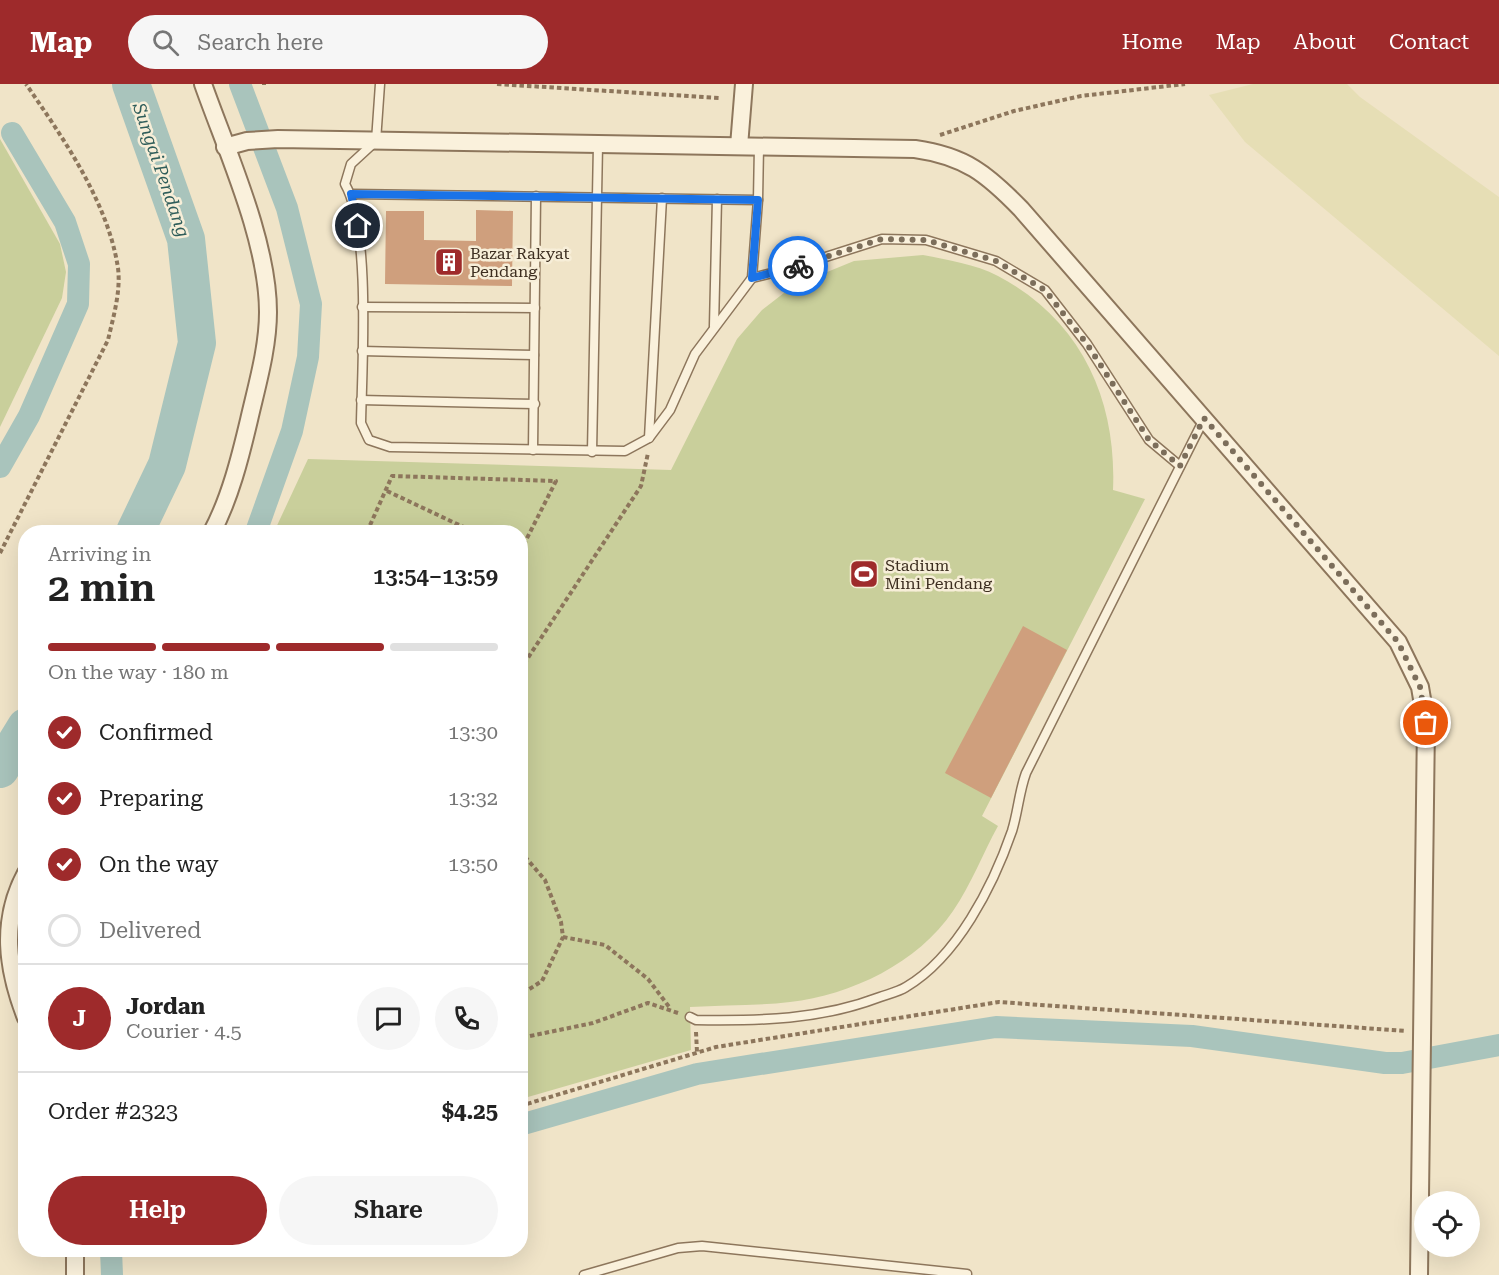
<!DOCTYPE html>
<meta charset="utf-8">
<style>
body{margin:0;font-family:"Roboto Serif",serif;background:#f6f6f6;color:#222;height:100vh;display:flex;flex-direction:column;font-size:22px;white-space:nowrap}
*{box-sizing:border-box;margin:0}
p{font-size:20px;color:#767676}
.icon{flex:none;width:33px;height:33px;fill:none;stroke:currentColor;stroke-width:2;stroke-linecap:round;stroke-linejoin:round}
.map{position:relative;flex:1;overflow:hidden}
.panel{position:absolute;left:18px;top:441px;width:510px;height:732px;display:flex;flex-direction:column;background:#fff;border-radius:24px;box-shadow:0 6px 24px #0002}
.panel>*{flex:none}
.buttons{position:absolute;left:1414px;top:1107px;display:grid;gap:12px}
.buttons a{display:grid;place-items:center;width:66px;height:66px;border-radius:50%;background:#fff;box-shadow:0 6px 24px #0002;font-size:30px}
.pin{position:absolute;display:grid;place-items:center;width:51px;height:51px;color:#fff;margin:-26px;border:3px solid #fff;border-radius:50%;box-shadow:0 2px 6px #0007}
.courier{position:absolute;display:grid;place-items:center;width:60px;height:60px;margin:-30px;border:4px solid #1a73e8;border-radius:50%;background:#fff;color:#222;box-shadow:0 2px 8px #0007}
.headline em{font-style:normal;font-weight:600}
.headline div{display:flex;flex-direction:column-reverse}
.headline{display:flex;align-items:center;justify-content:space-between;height:102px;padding:0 30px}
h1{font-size:39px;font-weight:600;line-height:45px}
.bar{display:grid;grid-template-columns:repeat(4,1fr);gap:9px 6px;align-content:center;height:72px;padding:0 30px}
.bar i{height:8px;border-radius:4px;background:#e0e0e0}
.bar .on{background:#9e2a2b}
.bar p{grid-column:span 4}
.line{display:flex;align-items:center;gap:15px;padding:0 30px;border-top:2px solid #e0e0e0}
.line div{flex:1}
.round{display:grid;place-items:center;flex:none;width:63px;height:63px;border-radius:32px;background:#f6f6f6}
ol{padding:0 30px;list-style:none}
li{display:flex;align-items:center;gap:18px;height:66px}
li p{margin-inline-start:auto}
li .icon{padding:6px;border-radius:50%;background:#9e2a2b;color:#fff;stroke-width:4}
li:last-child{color:#767676}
li i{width:33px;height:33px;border:3px solid #e0e0e0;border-radius:50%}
.cta{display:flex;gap:12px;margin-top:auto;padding:12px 30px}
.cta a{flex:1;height:69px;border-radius:36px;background:#9e2a2b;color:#fff;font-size:24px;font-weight:600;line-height:69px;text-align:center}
.cta a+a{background:#f6f6f6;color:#222}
header{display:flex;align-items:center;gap:36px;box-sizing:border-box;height:84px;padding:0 30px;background:#9e2a2b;color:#fff}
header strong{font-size:28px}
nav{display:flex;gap:33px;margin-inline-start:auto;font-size:21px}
.search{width:420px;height:54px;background:#f6f6f6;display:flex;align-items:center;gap:15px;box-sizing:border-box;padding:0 21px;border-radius:33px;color:#767676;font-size:22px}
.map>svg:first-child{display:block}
.farmland{fill:#e6deb5}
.green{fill:#c9cf9b}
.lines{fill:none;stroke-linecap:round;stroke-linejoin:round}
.canal{stroke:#a9c4bc;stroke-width:22}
.river{stroke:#a9c4bc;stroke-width:38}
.building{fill:#cf9f7d}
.lane-casing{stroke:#8d765c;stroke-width:11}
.street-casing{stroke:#8d765c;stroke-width:20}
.path{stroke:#8d765c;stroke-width:4;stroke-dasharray:4.5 3;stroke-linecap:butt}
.lane{stroke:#faf1dc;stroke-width:8}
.street{stroke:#faf1dc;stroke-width:16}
.done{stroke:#7c6e5b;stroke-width:6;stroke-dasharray:0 10.8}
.route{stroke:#1a73e8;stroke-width:8}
.labels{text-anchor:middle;stroke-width:5;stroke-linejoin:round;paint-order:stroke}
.poi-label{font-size:16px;fill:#3d2e20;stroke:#f7eed8;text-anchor:start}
.water-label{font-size:18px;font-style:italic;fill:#2f5d5a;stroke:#f7eed8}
</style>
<header>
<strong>Map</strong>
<div class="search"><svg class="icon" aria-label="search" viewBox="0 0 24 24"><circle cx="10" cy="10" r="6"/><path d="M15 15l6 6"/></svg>Search here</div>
<nav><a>Home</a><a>Map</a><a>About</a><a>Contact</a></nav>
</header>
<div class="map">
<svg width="1499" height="1191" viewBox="0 0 1499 1191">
<rect width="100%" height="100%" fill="#f0e4c8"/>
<polygon class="farmland" points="1253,0 1347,0 1360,13 1499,113 1499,272 1245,58 1209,11"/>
<g class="green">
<polygon points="0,55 60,160 66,188 62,214 0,343"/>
<path d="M 923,171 C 948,176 975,180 998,192 C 1081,236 1117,315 1113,406 L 1145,415 L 982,732 L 998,742 C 983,769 971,801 953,827 C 918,879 851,911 790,918 C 757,922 723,921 690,923 L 691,966 L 521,1015 L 520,448 L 274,448 L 308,375 L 671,386 L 737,255 L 762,226 L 793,202 L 854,177 Z"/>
</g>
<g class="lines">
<g class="canal">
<polyline points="240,0 287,124 311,220 308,273 292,347 256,448"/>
<polyline points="0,383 29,332 78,220 79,180 65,138 12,49"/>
<polyline points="520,1041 697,990 996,943 1192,952 1385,979 1402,979 1499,961"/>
<polyline points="111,1166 112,1191"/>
</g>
<g class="river">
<polyline points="131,0 186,155 197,259 167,381 135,448"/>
<polyline points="0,685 26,643"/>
</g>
</g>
<g class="building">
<polygon points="476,126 513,127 512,202 385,200 386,127 424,127 424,156 476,157"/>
<polygon points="1023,542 1067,566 991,714 945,689"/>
</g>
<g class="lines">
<g class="lane-casing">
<g id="lane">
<path d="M 380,0 L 376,57 L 351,80 L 345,100 C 371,145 362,283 361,339 L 369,356 L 390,363 L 625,367 L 649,354 L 670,326 L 695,270 L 752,194 L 758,116 L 759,62"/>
<polyline points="351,110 758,116"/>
<polyline points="752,194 788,185 882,155 926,156 996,177 1045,206 1087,260 1149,356 1180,382"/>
<polyline points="362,223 535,224"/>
<polyline points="714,242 717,115"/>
<polyline points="362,267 534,271"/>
<polyline points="361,316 535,320"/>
<polyline points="649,354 662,114"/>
<polyline points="533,366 536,112"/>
<polyline points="592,368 598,61"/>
<path d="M 690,933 L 696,936 C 760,937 820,936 880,913 C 888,910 898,908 906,903 C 957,873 993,802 1012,747 C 1018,728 1019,708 1026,689 L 1204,335"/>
<polyline points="584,1191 678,1164 702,1162 967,1190"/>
</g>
</g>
<g class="street-casing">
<g id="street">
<path d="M 203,0 C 227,68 268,157 268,228 C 268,264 257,301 249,336 C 240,374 230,414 212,448"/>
<polyline points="739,62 744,0"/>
<path d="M 225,63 L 247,57 L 278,55 L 915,65 C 965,72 987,90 1021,125 L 1398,558 L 1420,603 L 1426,639 L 1419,1191"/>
<path d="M 26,789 C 0,837 7,885 26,934"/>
<polyline points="75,1191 75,1166"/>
</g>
</g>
<g class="path">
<polyline points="264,0 264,1"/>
<polyline points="497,0 719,14"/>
<polyline points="940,51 1014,27 1081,12 1185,0"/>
<polyline points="387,407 474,448"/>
<polyline points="367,448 392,392 556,397 520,468"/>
<path d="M 0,469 L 108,256 C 113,234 121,208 118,184 C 108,118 63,54 26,0"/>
<polyline points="520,586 641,402 648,369"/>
<polyline points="520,767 545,796 561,838 563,853 542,897 520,911"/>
<polyline points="563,853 605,861 648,895 670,924"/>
<polyline points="696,948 697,968"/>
<polyline points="530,952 593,939 648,919 678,929"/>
<polyline points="520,1022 716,963 999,918 1406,947"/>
</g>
<use href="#lane" class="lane"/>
<use href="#street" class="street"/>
</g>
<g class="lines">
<polyline class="done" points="798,182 882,155 926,156 996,177 1045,206 1087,260 1149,356 1180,382 1204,334 1398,558 1420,603 1426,639"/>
<polyline class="route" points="358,142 351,110 758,116 752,194 798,182"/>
</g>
<defs>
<g id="building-square" transform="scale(1.5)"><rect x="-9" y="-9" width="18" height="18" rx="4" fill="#9e2a2b" stroke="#f7eed8"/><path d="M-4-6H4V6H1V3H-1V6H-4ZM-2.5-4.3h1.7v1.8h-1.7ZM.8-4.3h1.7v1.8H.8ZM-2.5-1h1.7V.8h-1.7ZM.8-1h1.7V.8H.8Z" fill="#fff"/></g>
<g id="stadium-square" transform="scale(1.5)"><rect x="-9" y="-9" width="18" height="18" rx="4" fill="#9e2a2b" stroke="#f7eed8"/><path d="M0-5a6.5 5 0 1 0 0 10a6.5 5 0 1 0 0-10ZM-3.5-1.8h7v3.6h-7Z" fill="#fff"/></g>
</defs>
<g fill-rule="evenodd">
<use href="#building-square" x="449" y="178"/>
<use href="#stadium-square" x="864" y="490"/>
</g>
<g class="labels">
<g class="poi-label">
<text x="470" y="175">Bazar Rakyat<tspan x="470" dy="18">Pendang</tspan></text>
<text x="885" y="487">Stadium<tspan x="885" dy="18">Mini Pendang</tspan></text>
</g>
<g class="water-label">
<text transform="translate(161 86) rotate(71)" y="6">Sungai Pendang</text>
</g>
</g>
</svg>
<div class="buttons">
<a><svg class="icon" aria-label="locate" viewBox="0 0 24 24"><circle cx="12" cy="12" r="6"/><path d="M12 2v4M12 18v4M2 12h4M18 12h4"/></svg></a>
</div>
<div class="pin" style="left:1426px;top:639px;background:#ea580c"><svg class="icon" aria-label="bag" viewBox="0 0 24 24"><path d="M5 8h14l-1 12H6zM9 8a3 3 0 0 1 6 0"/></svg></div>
<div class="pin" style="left:358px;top:142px;background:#1f2937"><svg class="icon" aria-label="home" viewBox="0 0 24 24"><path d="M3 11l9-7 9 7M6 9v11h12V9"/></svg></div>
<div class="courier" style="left:798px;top:182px"><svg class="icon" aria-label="bike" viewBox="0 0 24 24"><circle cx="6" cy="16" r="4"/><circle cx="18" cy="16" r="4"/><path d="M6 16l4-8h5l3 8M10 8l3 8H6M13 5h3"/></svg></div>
<section class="panel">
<div class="headline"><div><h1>2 min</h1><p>Arriving in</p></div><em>13:54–13:59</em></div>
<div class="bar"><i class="on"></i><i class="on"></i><i class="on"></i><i></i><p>On the way · 180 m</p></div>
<ol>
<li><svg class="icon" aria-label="check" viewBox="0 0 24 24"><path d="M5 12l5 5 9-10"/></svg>Confirmed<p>13:30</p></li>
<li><svg class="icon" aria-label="check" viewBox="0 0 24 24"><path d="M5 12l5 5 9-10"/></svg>Preparing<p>13:32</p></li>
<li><svg class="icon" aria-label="check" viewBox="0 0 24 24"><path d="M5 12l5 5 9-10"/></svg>On the way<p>13:50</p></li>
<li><i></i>Delivered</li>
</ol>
<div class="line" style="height:108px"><b class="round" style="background:#9e2a2b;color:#fff">J</b><div><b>Jordan</b><p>Courier · 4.5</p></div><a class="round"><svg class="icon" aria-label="chat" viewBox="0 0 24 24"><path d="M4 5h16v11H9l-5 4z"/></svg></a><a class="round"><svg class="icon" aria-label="phone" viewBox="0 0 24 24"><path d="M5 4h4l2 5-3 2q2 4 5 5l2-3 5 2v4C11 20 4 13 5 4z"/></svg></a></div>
<div class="line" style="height:78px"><div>Order #2323</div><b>$4.25</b></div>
<div class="cta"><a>Help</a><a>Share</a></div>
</section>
</div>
